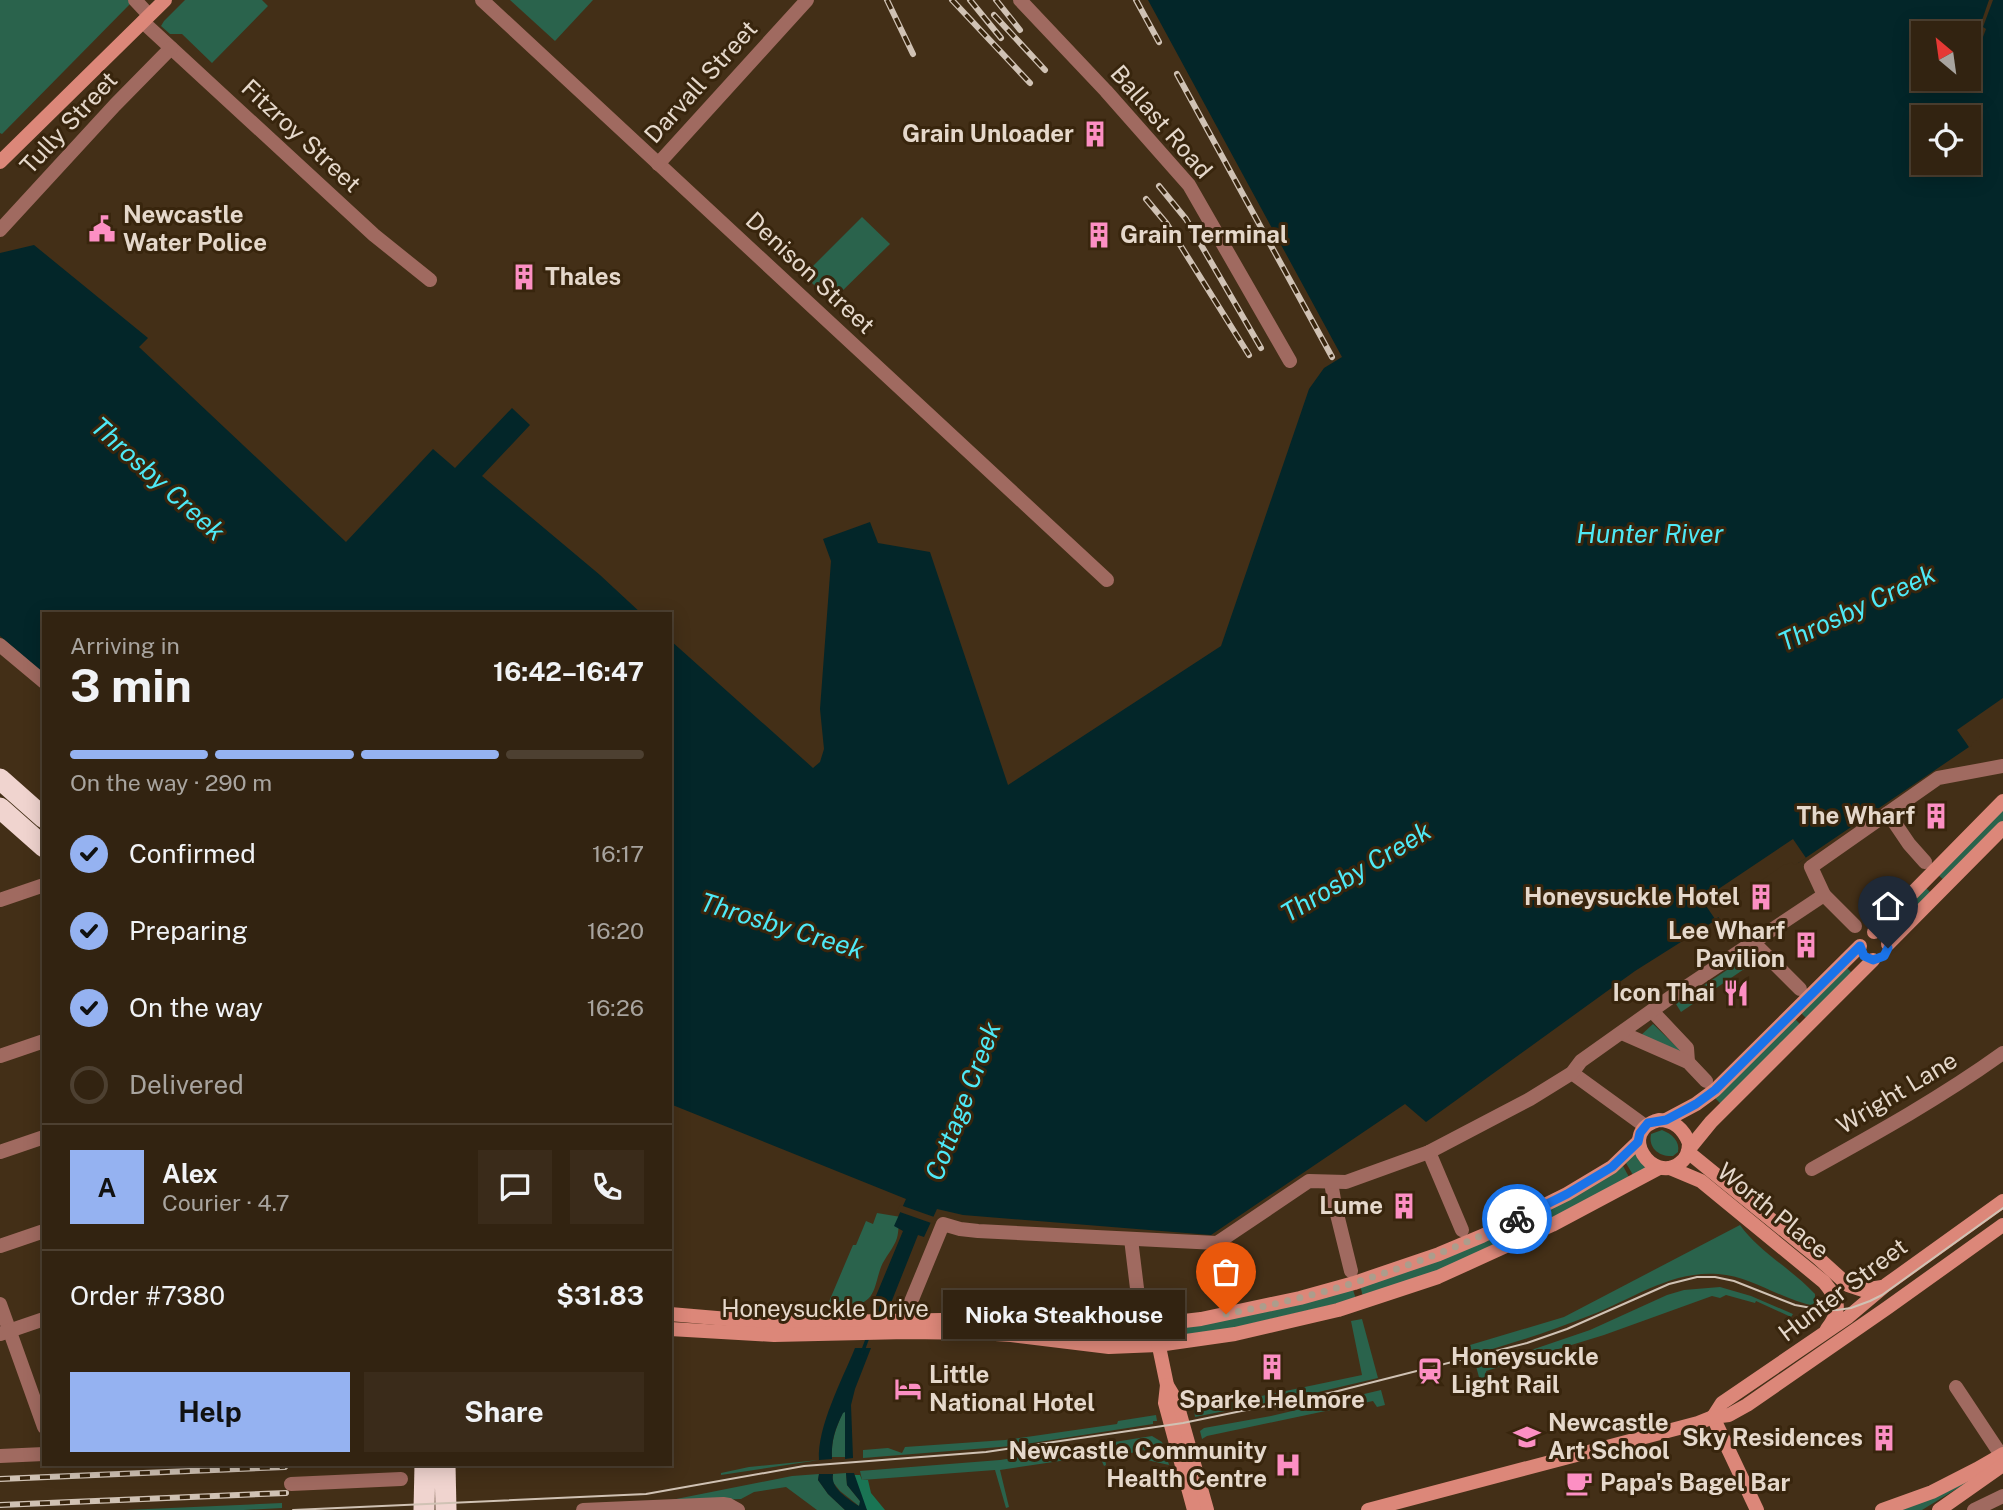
<!DOCTYPE html>
<meta charset="utf-8">
<style>
body{margin:0;font-family:"Public Sans",sans-serif;background:#3a2b1a;color:#f1f3f6;height:100vh;display:flex;flex-direction:column;font-size:26px;white-space:nowrap}
*{box-sizing:border-box;margin:0}
p{font-size:23px;color:#a8a49f}
.icon{flex:none;width:38px;height:38px;fill:none;stroke:currentColor;stroke-width:2;stroke-linecap:round;stroke-linejoin:round}
.map{position:relative;flex:1;overflow:hidden}
.sheet{position:absolute;left:42px;top:612px;width:630px;height:854px;display:flex;flex-direction:column;background:#322311;border-radius:0px;box-shadow:0 4px 18px #0003,0 0 0 2px #4d4031}
.sheet>*{flex:none}
.needle{width:46px;rotate:331deg}
.buttons{position:absolute;left:1911px;top:21px;display:grid;gap:14px}
.buttons a{display:grid;place-items:center;width:70px;height:70px;border-radius:0px;background:#322311;box-shadow:0 4px 18px #0003,0 0 0 2px #4d4031;font-size:35px}
.pin{position:absolute;display:grid;place-items:center;width:60px;height:60px;color:#fff;margin:-72px -30px;border-radius:50% 50% 50% 0;rotate:-45deg;box-shadow:0 0 7px #0007}
.pin .icon{rotate:45deg}
.courier{position:absolute;display:grid;place-items:center;width:70px;height:70px;margin:-35px;border:5px solid #1a73e8;border-radius:50%;background:#fff;color:#222;box-shadow:0 2px 9px #0007}
.bubble{position:absolute;height:49px;border-radius:0px;background:#322311;box-shadow:0 4px 18px #0003,0 0 0 2px #4d4031;font-size:23px;font-weight:700;line-height:49px;text-align:center}
.summary em{font-style:normal;font-weight:700}
.summary div{display:flex;flex-direction:column-reverse}
.summary{display:flex;align-items:center;justify-content:space-between;height:119px;padding:0 28px}
h1{font-size:46px;font-weight:700;line-height:52px}
.bar{display:grid;grid-template-columns:repeat(4,1fr);gap:10px 7px;align-content:center;height:84px;padding:0 28px}
.bar i{height:9px;border-radius:5px;background:#4d4031}
.bar .selected{background:#95b2f1}
.bar p{grid-column:span 4}
.line{display:flex;align-items:center;gap:18px;padding:0 28px;border-top:2px solid #4d4031}
.line div{flex:1}
.round{display:grid;place-items:center;flex:none;width:74px;height:74px;border-radius:0px;background:#3a2b1a}
ol{padding:0 28px;list-style:none}
li{display:flex;align-items:center;gap:21px;height:77px}
li p{margin-inline-start:auto}
li .icon{padding:7px;border-radius:50%;background:#95b2f1;color:#111;stroke-width:4}
li:last-child{color:#a8a49f}
li i{width:38px;height:38px;border:4px solid #4d4031;border-radius:50%}
.cta{display:flex;gap:14px;margin-top:auto;padding:14px 28px}
.cta a{flex:1;height:80px;border-radius:0px;background:#95b2f1;color:#111;font-size:28px;font-weight:700;line-height:80px;text-align:center}
.cta a+a{background:#3a2b1a;color:#f1f3f6}
.map>svg:first-child{display:block}
.green{fill:#2a634c}
.forest{fill:#1a7554}
.water{fill:#032629;fill-rule:evenodd}
.pier{fill:#432f17}
.lines{fill:none;stroke-linecap:round;stroke-linejoin:round}
.stream{stroke:#032629;stroke-width:3.5}
.street{stroke:#a06a60;stroke-width:14}
.secondary{stroke:#dc8779;stroke-width:14}
.highway{stroke:#f0d4cf;stroke-width:21}
.tram{stroke:#d0c2b4;stroke-width:2}
.rail-casing{stroke:#d0c2b4;stroke-width:6}
.rail{stroke:#38250d;stroke-width:3.5;stroke-dasharray:10;stroke-linecap:butt}
.done{stroke:#ac9d8c;stroke-width:7;stroke-dasharray:0 12.6}
.route{stroke:#1a73e8;stroke-width:9}
.labels{text-anchor:middle;stroke-width:6;stroke-linejoin:round;paint-order:stroke}
.street-label{font-size:24px;fill:#e5d8cb;stroke:#38250d}
.poi-label{font-size:24px;font-weight:bold;fill:#e5d8cb;stroke:#38250d;text-anchor:end}
.water-label{font-size:26px;font-style:italic;fill:#4ee9f6;stroke:#38250d}
</style>
<div class="map">
<svg width="2003" height="1510" viewBox="0 0 2003 1510">
<rect width="100%" height="100%" fill="#432f17"/>
<g class="green">
<polygon points="0,0 128,0 131,3 2,134 0,133"/>
<polygon points="185,0 262,0 268,6 212,63 182,34 170,34 161,26 164,21"/>
<polygon points="510,0 593,0 555,41"/>
<polygon points="862,217 890,244 831,302 804,275"/>
<polygon points="2003,805 2003,823 1945,881 1936,873"/>
<polygon points="1923,885 1932,894 1900,926 1891,918"/>
<polygon points="1751,954 1756,961 1681,1012 1676,1004"/>
<polygon points="1844,965 1853,974 1808,1020 1799,1011"/>
<polygon points="1793,1017 1802,1026 1722,1105 1713,1096"/>
<polygon points="1653,1024 1683,1053 1639,1037"/>
<path d="M 1662,1130 C 1672,1134 1680,1141 1678,1152 L 1673,1156 C 1659,1157 1648,1148 1651,1134 Z"/>
<polygon points="1635,1152 1646,1168 1633,1175 1626,1163"/>
<polygon points="1623,1166 1629,1177 1553,1220 1425,1276 1363,1297 1360,1285"/>
<path d="M 877,1213 L 901,1217 C 898,1224 899,1231 897,1238 C 894,1248 885,1257 881,1267 C 874,1286 876,1304 850,1305 C 842,1305 835,1306 828,1304 L 853,1245 L 856,1245 L 866,1221 L 873,1224 Z"/>
<path d="M 1740,1225 C 1759,1252 1792,1269 1815,1294 L 1815,1306 C 1781,1300 1752,1276 1718,1274 C 1672,1270 1632,1299 1591,1315 C 1552,1331 1513,1343 1473,1355 L 1470,1345 L 1564,1317 Z"/>
<polygon points="1352,1287 1356,1299 1233,1328 1181,1335 1179,1326"/>
<polygon points="1720,1287 1751,1296 1793,1314 1791,1317 1756,1301 1755,1303 1726,1295 1720,1298 1712,1296 1604,1335 1486,1371 1488,1379 1480,1381 1476,1366 1514,1356 1590,1330 1667,1295 1684,1290"/>
<polygon points="1362,1319 1378,1378 1310,1394 1195,1417 1194,1410 1362,1375 1351,1321"/>
<polygon points="1381,1390 1385,1405 1377,1407 1373,1401 1207,1436 1202,1439 1200,1431 1204,1428 1271,1416"/>
<path d="M 843,1412 L 845,1412 L 846,1457 L 832,1457 C 831,1440 836,1428 843,1412 Z"/>
<polygon points="1156,1415 1157,1421 1153,1421 1153,1424 1012,1446 863,1458 863,1450 888,1448 902,1453 905,1447 1005,1440 1117,1424 1118,1421"/>
<polygon points="1152,1436 1162,1442 1169,1465 1147,1460 1144,1450 1105,1459 1106,1465 1104,1466 1100,1457 1087,1457 1000,1470 1009,1507 1006,1508 995,1470 862,1480 860,1471 1000,1460"/>
<polygon points="819,1460 721,1475 721,1473 749,1467"/>
<polygon points="2002,1461 1922,1510 1897,1510"/>
<polygon points="846,1473 847,1485 860,1501 861,1505 859,1506 840,1491 832,1481 833,1474"/>
<polygon points="819,1474 818,1480 828,1494 845,1510 817,1510 786,1487 754,1492 741,1499 661,1502 792,1476"/>
<polygon points="282,1503 282,1508 244,1510 125,1510"/>
</g>
<polygon class="forest" points="854,1475 860,1475 862,1480 868,1480 871,1493 885,1510 867,1510 865,1508"/>
<g class="water">
<path d="M 1148,0 L 2003,0 L 2003,718 L 1967,743 L 1969,747 L 1798,863 L 1791,858 L 1714,911 L 1719,918 L 1635,971 L 1426,1122 L 1405,1104 L 1211,1235 L 963,1215 L 937,1209 L 924,1237 L 918,1235 L 891,1303 L 873,1303 L 903,1231 L 894,1226 L 906,1199 L 670,1104 L 670,640 L 813,768 L 820,762 L 824,749 L 820,709 L 831,561 L 823,539 L 870,522 L 878,543 L 930,552 L 1008,785 L 1221,646 L 1309,389 L 1324,368 L 1342,357 ZM 1923,33 L 1969,33 L 1969,79 L 1923,79 ZM 1923,117 L 1969,117 L 1969,163 L 1923,163 Z"/>
<polygon points="34,245 148,338 139,347 346,542 433,449 455,468 512,408 530,425 482,476 600,575 642,614 44,614 44,674 0,636 0,253"/>
<path d="M 855,1348 L 871,1348 L 855,1389 L 851,1405 L 853,1458 L 845,1459 L 845,1412 L 843,1413 C 835,1429 831,1441 832,1459 L 819,1460 C 817,1427 842,1380 855,1348 Z"/>
<path d="M 846,1473 L 854,1473 L 867,1510 L 845,1510 L 828,1494 L 818,1480 L 819,1474 L 833,1474 C 830,1488 848,1499 859,1506 L 860,1501 L 847,1485 Z"/>
</g>
<g class="pier">
<polygon points="1989,0 1993,0 1983,27 1986,29 1969,74 1969,48 1977,25 1980,26"/>
<polygon points="2003,698 2003,720 1979,736 1980,738 1971,744 1972,746 1969,747 1957,730"/>
<polygon points="1793,839 1806,858 1795,865 1791,862 1786,865 1785,864 1721,908 1719,912 1721,916 1715,919 1702,900"/>
<polygon points="900,1205 937,1218 934,1224 897,1211"/>
</g>
<g class="lines">
<g class="stream">
<polyline points="877,1317 885,1298"/>
<polyline points="862,1353 868,1337"/>
</g>
<g class="street">
<polyline points="135,0 149,15"/>
<polyline points="482,0 1107,580"/>
<polyline points="1020,0 1106,91 1189,185 1290,361"/>
<polyline points="143,22 374,235 430,280"/>
<polyline points="658,164 807,0"/>
<polyline points="0,230 115,105 171,48"/>
<polyline points="0,645 44,682"/>
<polyline points="1888,813 1909,844 1925,862"/>
<polyline points="1824,895 1855,926"/>
<polyline points="0,900 44,885"/>
<polyline points="1753,942 1800,989"/>
<polyline points="1652,1011 1687,1048 1688,1062"/>
<polyline points="1622,1033 1688,1062 1706,1081"/>
<polyline points="0,1056 44,1041"/>
<polyline points="1572,1073 1645,1126"/>
<polyline points="0,1152 44,1137"/>
<polyline points="1429,1152 1462,1230"/>
<path d="M 1812,1169 C 1877,1133 1942,1097 2003,1053"/>
<polyline points="1331,1182 1335,1206 1351,1271"/>
<polyline points="1131,1239 1140,1313"/>
<polyline points="0,1246 44,1231"/>
<polyline points="0,1304 44,1427"/>
<polyline points="908,1309 943,1224 960,1229 978,1231 1217,1243 1309,1181 1346,1182 1429,1152 1530,1099 1572,1073 1581,1061 1671,997 1824,895 1811,867 1938,778 2003,766"/>
<polyline points="0,1334 44,1319"/>
<polyline points="1956,1387 2001,1455"/>
<polyline points="0,1456 44,1454"/>
<polyline points="291,1484 401,1479"/>
<polyline points="583,1510 723,1504 729,1505 738,1510"/>
<polyline points="1974,1510 2003,1496"/>
</g>
<g class="secondary">
<polyline points="0,162 165,0"/>
<polyline points="1874,932 2003,801"/>
<polyline points="1888,944 2003,828"/>
<path d="M 1659,1120 C 1674,1120 1684,1130 1689,1143 C 1689,1151 1687,1158 1680,1163 C 1652,1185 1616,1131 1659,1120 Z"/>
<polyline points="1666,1120 1696,1104 1715,1090 1860,946"/>
<polyline points="1689,1149 1711,1122 1873,960"/>
<polyline points="1688,1152 1817,1257 1848,1285 1863,1290 1882,1287"/>
<path d="M 1670,1168 L 1701,1181 L 1824,1282 C 1839,1300 1842,1310 1827,1329"/>
<polyline points="670,1314 774,1323 941,1320 1075,1332 1108,1330 1201,1319 1300,1298 1354,1283 1439,1254 1482,1236 1567,1194 1612,1167 1638,1142"/>
<polyline points="670,1329 774,1335 907,1332 980,1333 1011,1335 1109,1347 1158,1345 1235,1334 1338,1310 1438,1277 1552,1225 1659,1168"/>
<polyline points="1157,1337 1167,1385 1176,1400 1207,1510"/>
<polyline points="1167,1385 1165,1403 1194,1510"/>
<polyline points="1713,1417 1722,1403 1848,1317 1886,1285 2003,1201"/>
<polyline points="1713,1417 1757,1510"/>
<polyline points="1368,1510 1698,1423 1713,1417 1729,1415 1747,1405 1887,1308 2003,1225"/>
<polyline points="1882,1510 1932,1492 1977,1469 2003,1454"/>
<polyline points="1939,1510 2003,1465"/>
</g>
<g class="highway">
<polyline points="0,779 44,818"/>
<polyline points="0,808 44,847"/>
<polyline points="445,1465 446,1510"/>
<polyline points="424,1510 425,1465"/>
</g>
<polyline class="tram" points="293,1510 646,1494 804,1466 986,1452 1183,1423 1334,1392 1527,1343 1567,1329 1669,1284 1697,1277 1715,1277 1734,1281 1795,1305 1817,1309 1837,1310 1851,1308 1870,1301 1882,1295 2003,1208"/>
<g class="rail-casing">
<g id="rail">
<polyline points="887,0 913,54"/>
<polyline points="952,0 1030,83"/>
<polyline points="970,0 1001,38"/>
<polyline points="996,0 1020,30"/>
<polyline points="1136,0 1159,42"/>
<polyline points="994,15 1045,70"/>
<polyline points="1177,74 1332,357"/>
<polyline points="1159,186 1186,219 1261,348"/>
<polyline points="1146,199 1167,224 1249,355"/>
<polyline points="0,1479 285,1467"/>
<polyline points="0,1505 286,1493"/>
</g>
</g>
<use href="#rail" class="rail"/>
</g>
<g class="lines">
<path class="done" d="M 1226,1314 C 1327,1295 1425,1264 1517,1219"/>
<polyline class="route" points="1517,1219 1567,1194 1612,1167 1638,1142 1640,1133 1648,1123 1666,1120 1696,1104 1715,1090 1860,946 1864,956 1873,960 1884,956 1888,948"/>
</g>
<defs>
<g id="building-bare" transform="scale(2.1)"><path d="M-4-6H4V6H1V3H-1V6H-4ZM-2.5-4.3h1.7v1.8h-1.7ZM.8-4.3h1.7v1.8H.8ZM-2.5-1h1.7V.8h-1.7ZM.8-1h1.7V.8H.8Z" fill="#fc8fc3" stroke="#38250d" stroke-width="2.5" paint-order="stroke"/></g>
<g id="civic-bare" transform="scale(2.1)"><path d="M-.6-6.5H3V-4.5H.6V-3L4-1V1h2V6H-6V1h2V-1L-.6-3ZM-1.2 2.5V6h2.4V2.5Z" fill="#fc8fc3" stroke="#38250d" stroke-width="2.5" paint-order="stroke"/></g>
<g id="restaurant-bare" transform="scale(2.1)"><path d="M-5-6h1v4h1v-4h1v4h1v-4h1v5L-1.5 .5V6h-2V.5L-5-1ZM5-6V6H3V1.5H1.5Q1.5-4 5-6Z" fill="#fc8fc3" stroke="#38250d" stroke-width="2.5" paint-order="stroke"/></g>
<g id="station-bare" transform="scale(2.1)"><path d="M-3-6H3Q5-6 5-4V2Q5 4 3 4L4.5 6H3L1.5 4h-3L-3 6H-4.5L-3 4Q-5 4-5 2V-4Q-5-6-3-6ZM-3.5-4v3h7v-3ZM-3.5 1v1.5H-2V1ZM2 1v1.5H3.5V1Z" fill="#fc8fc3" stroke="#38250d" stroke-width="2.5" paint-order="stroke"/></g>
<g id="hotel-bare" transform="scale(2.1)"><path d="M-6-4.5h1.5V1H6V5H4.5V3h-9V5H-6ZM-4 0a1.8 1.8 0 1 1 3.6 0ZM.5 0V-2.5h3Q6-2.5 6 0Z" fill="#fc8fc3" stroke="#38250d" stroke-width="2.5" paint-order="stroke"/></g>
<g id="university-bare" transform="scale(2.1)"><path d="M0-5L7-2L0 1L-7-2ZM-4 1L0 2.5L4 1V4Q0 6-4 4Z" fill="#fc8fc3" stroke="#38250d" stroke-width="2.5" paint-order="stroke"/></g>
<g id="hospital-bare" transform="scale(2.1)"><path d="M-5-5h3v3.5h4V-5h3V5h-3V1.5h-4V5h-3Z" fill="#fc8fc3" stroke="#38250d" stroke-width="2.5" paint-order="stroke"/></g>
<g id="cafe-bare" transform="scale(2.1)"><path d="M-5.5-4.5H6V0H3Q3 3.5 0 3.5H-2.5Q-5.5 3.5-5.5 0ZM3-3.2v2h1.7v-2ZM-6 4.5H4V6H-6Z" fill="#fc8fc3" stroke="#38250d" stroke-width="2.5" paint-order="stroke"/></g>
</defs>
<g fill-rule="evenodd">
<use href="#building-bare" x="1095" y="134"/>
<use href="#civic-bare" x="102" y="229"/>
<use href="#building-bare" x="1099" y="235"/>
<use href="#building-bare" x="524" y="277"/>
<use href="#building-bare" x="1936" y="816"/>
<use href="#building-bare" x="1761" y="897"/>
<use href="#building-bare" x="1806" y="945"/>
<use href="#restaurant-bare" x="1736" y="993"/>
<use href="#building-bare" x="1404" y="1206"/>
<use href="#building-bare" x="1272" y="1367"/>
<use href="#station-bare" x="1430" y="1371"/>
<use href="#hotel-bare" x="908" y="1389"/>
<use href="#university-bare" x="1527" y="1437"/>
<use href="#building-bare" x="1884" y="1438"/>
<use href="#hospital-bare" x="1288" y="1465"/>
<use href="#cafe-bare" x="1579" y="1483"/>
</g>
<g class="labels">
<g class="street-label">
<text transform="translate(701 82) rotate(-48)" y="8">Darvall Street</text>
<text transform="translate(1161 122) rotate(49)" y="8">Ballast Road</text>
<text transform="translate(69 123) rotate(-47)" y="8">Tully Street</text>
<text transform="translate(301 136) rotate(43)" y="8">Fitzroy Street</text>
<text transform="translate(810 273) rotate(43)" y="8">Denison Street</text>
<text transform="translate(1897 1093) rotate(-31)" y="8">Wright Lane</text>
<text transform="translate(1773 1211) rotate(39)" y="8">Worth Place</text>
<text transform="translate(1843 1290) rotate(-37)" y="8">Hunter Street</text>
<text x="825" y="1317">Honeysuckle Drive</text>
</g>
<g class="poi-label">
<text x="1074" y="142">Grain Unloader</text>
<text x="123" y="223" text-anchor="start">Newcastle<tspan x="123" dy="28">Water Police</tspan></text>
<text x="1120" y="243" text-anchor="start">Grain Terminal</text>
<text x="545" y="285" text-anchor="start">Thales</text>
<text x="1915" y="824">The Wharf</text>
<text x="1740" y="905">Honeysuckle Hotel</text>
<text x="1785" y="939">Lee Wharf<tspan x="1785" dy="28">Pavilion</tspan></text>
<text x="1715" y="1001">Icon Thai</text>
<text x="1383" y="1214">Lume</text>
<text x="1451" y="1365" text-anchor="start">Honeysuckle<tspan x="1451" dy="28">Light Rail</tspan></text>
<text x="929" y="1383" text-anchor="start">Little<tspan x="929" dy="28">National Hotel</tspan></text>
<text x="1272" y="1408" text-anchor="middle">Sparke Helmore</text>
<text x="1548" y="1431" text-anchor="start">Newcastle<tspan x="1548" dy="28">Art School</tspan></text>
<text x="1863" y="1446">Sky Residences</text>
<text x="1267" y="1459">Newcastle Community<tspan x="1267" dy="28">Health Centre</tspan></text>
<text x="1600" y="1491" text-anchor="start">Papa's Bagel Bar</text>
</g>
<g class="water-label">
<text transform="translate(158 479) rotate(42)" y="9">Throsby Creek</text>
<text x="1650" y="543">Hunter River</text>
<text transform="translate(1857 608) rotate(-25)" y="9">Throsby Creek</text>
<text transform="translate(1356 872) rotate(-31)" y="9">Throsby Creek</text>
<text transform="translate(782 926) rotate(17)" y="9">Throsby Creek</text>
<text transform="translate(963 1101) rotate(-69)" y="9">Cottage Creek</text>
</g>
</g>
</svg>
<div class="buttons">
<a><svg class="needle" viewBox="-14 -14 28 28"><path d="M0-13l5 13h-10z" fill="#e53935"/><path d="M0 13l5-13h-10z" fill="#a8a49f"/></svg></a>
<a><svg class="icon" aria-label="locate" viewBox="0 0 24 24"><circle cx="12" cy="12" r="6"/><path d="M12 2v4M12 18v4M2 12h4M18 12h4"/></svg></a>
</div>
<div class="pin" style="left:1226px;top:1314px;background:#ea580c"><svg class="icon" aria-label="bag" viewBox="0 0 24 24"><path d="M5 8h14l-1 12H6zM9 8a3 3 0 0 1 6 0"/></svg></div>
<div class="pin" style="left:1888px;top:948px;background:#1f2937"><svg class="icon" aria-label="home" viewBox="0 0 24 24"><path d="M3 11l9-7 9 7M6 9v11h12V9"/></svg></div>
<div class="courier" style="left:1517px;top:1219px"><svg class="icon" aria-label="bike" viewBox="0 0 24 24"><circle cx="6" cy="16" r="4"/><circle cx="18" cy="16" r="4"/><path d="M6 16l4-8h5l3 8M10 8l3 8H6M13 5h3"/></svg></div>
<div class="bubble" style="left:943px;top:1290px;width:242px">Nioka Steakhouse</div>
<section class="sheet">
<div class="summary"><div><h1>3 min</h1><p>Arriving in</p></div><em>16:42–16:47</em></div>
<div class="bar"><i class="selected"></i><i class="selected"></i><i class="selected"></i><i></i><p>On the way · 290 m</p></div>
<ol>
<li><svg class="icon" aria-label="check" viewBox="0 0 24 24"><path d="M5 12l5 5 9-10"/></svg>Confirmed<p>16:17</p></li>
<li><svg class="icon" aria-label="check" viewBox="0 0 24 24"><path d="M5 12l5 5 9-10"/></svg>Preparing<p>16:20</p></li>
<li><svg class="icon" aria-label="check" viewBox="0 0 24 24"><path d="M5 12l5 5 9-10"/></svg>On the way<p>16:26</p></li>
<li><i></i>Delivered</li>
</ol>
<div class="line" style="height:126px"><b class="round" style="background:#95b2f1;color:#111">A</b><div><b>Alex</b><p>Courier · 4.7</p></div><a class="round"><svg class="icon" aria-label="chat" viewBox="0 0 24 24"><path d="M4 5h16v11H9l-5 4z"/></svg></a><a class="round"><svg class="icon" aria-label="phone" viewBox="0 0 24 24"><path d="M5 4h4l2 5-3 2q2 4 5 5l2-3 5 2v4C11 20 4 13 5 4z"/></svg></a></div>
<div class="line" style="height:91px"><div>Order #7380</div><b>$31.83</b></div>
<div class="cta"><a>Help</a><a>Share</a></div>
</section>
</div>
